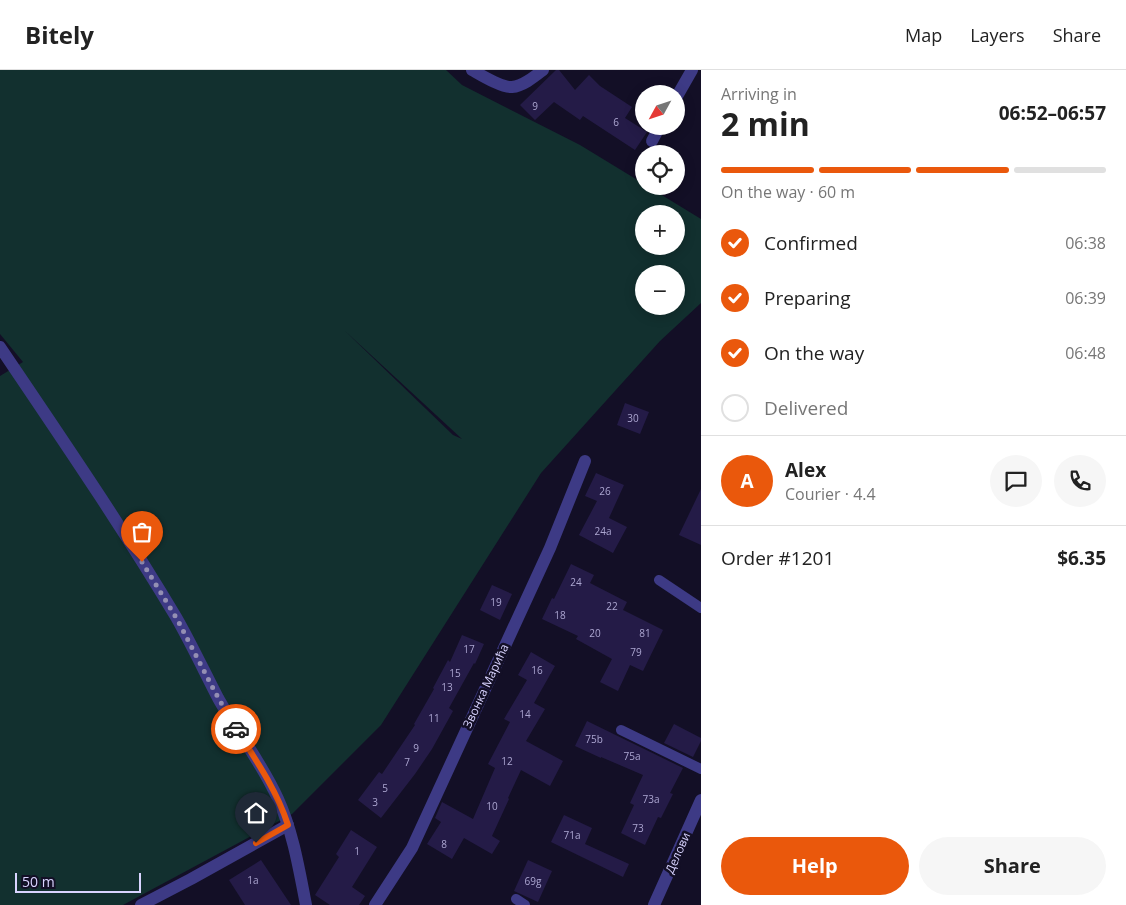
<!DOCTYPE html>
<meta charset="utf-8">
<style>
body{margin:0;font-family:"Open Sans",sans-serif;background:#f6f6f6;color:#222;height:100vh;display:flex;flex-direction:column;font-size:19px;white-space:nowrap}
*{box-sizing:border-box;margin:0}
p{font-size:16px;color:#767676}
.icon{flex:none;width:28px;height:28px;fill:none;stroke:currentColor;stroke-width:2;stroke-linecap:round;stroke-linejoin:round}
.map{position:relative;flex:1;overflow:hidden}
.sheet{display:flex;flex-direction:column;background:#fff;width:425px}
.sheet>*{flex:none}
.needle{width:32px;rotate:230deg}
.buttons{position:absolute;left:635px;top:15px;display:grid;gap:10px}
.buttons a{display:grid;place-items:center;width:50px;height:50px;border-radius:50%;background:#fff;box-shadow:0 2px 12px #0003;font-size:25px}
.scale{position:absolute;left:15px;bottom:12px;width:126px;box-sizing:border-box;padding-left:5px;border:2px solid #d9d4ff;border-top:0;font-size:14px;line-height:18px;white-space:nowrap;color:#d9d4ff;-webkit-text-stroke:4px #130f26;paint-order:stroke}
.pin{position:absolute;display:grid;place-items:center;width:42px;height:42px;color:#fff;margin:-51px -21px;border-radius:50% 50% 50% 0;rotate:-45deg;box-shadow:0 0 5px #0007}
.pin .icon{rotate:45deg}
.courier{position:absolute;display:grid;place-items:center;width:50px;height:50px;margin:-25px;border:4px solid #ea580c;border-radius:50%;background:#fff;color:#222;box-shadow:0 1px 6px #0007}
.summary em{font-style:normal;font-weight:700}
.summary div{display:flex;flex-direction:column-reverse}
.summary{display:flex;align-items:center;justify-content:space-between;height:85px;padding:0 20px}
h1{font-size:32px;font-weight:700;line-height:38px}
.bar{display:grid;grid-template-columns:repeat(4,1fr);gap:8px 5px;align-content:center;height:60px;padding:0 20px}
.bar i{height:6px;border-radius:4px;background:#e0e0e0}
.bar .active{background:#ea580c}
.bar p{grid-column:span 4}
.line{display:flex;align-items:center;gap:12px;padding:0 20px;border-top:1px solid #e0e0e0}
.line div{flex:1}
.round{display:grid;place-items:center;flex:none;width:52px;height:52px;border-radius:26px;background:#f6f6f6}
ol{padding:0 20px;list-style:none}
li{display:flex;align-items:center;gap:15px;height:55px}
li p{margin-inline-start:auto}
li .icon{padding:5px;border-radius:50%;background:#ea580c;color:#fff;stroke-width:4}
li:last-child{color:#767676}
li i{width:28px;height:28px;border:2px solid #e0e0e0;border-radius:50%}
.button{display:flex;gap:10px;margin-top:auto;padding:10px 20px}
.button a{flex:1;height:58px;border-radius:30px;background:#ea580c;color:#fff;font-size:20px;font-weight:700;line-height:58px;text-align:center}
.button a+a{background:#f6f6f6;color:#222}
header{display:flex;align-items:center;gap:30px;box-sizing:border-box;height:70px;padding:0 25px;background:#fff;border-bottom:1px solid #e0e0e0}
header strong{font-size:24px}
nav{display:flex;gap:28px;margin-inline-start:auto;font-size:18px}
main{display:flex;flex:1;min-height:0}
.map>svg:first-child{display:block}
.green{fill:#12302f;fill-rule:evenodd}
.building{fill:#241b47}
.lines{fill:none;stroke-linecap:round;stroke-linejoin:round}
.service{stroke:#3d3a85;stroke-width:10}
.minor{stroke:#3d3a85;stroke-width:12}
.tertiary{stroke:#3d3a85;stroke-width:12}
.done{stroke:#948fb3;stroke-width:5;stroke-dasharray:0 9}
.route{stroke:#ea580c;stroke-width:6}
.labels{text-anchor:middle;stroke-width:5;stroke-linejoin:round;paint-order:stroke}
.number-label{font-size:10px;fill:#aca6d1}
.street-label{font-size:12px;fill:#d9d4ff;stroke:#130f26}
</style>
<header>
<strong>Bitely</strong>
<nav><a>Map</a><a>Layers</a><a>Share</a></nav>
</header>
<main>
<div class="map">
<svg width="701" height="835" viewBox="0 0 701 835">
<rect width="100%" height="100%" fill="#130f26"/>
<path class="green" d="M 0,0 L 446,0 L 462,15 L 580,75 L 644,114 L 644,116 L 647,116 L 701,149 L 701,233 L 660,271 L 541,403 L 381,655 L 292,744 L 123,835 L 0,835 L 0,306 L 23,292 L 0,264 ZM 644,144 L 676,144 L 676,176 L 644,176 ZM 644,204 L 676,204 L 676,236 L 644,236 ZM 344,260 L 462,369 L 453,365 Z"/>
<g class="building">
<polygon points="556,0 559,0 575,20 589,5 600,16 632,37 625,48 647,62 635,80 583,46 580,50 554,32 535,50 520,35"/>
<polygon points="625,333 649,342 640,364 617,355"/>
<polygon points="596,403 624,415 609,448 627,457 613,483 579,465 597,431 585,426"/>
<polygon points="701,419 701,475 679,465"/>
<polygon points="571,494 594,505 590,513 627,532 623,540 663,560 643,601 630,595 618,621 600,612 612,589 576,569 578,566 542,549 552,528 554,529"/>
<polygon points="492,515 512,524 500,550 480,540"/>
<polygon points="462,565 484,574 475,594 474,593 449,638 453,641 432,679 415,704 381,748 358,730 379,702 382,704 415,655 414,654 434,619 433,618 448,590 450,592"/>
<polygon points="531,582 555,596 534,633 545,639 526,671 563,691 550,716 521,700 508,728 509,729 492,766 500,771 492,784 464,768 452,789 427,774 441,752 435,748 442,732 473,749 495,698 488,694 510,652 504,649 527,610 518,605"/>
<polygon points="587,651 683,698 670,723 673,724 661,748 658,747 645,775 621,763 634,735 630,733 643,705 601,687 601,688 575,676"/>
<polygon points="674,654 701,668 701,671 693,687 664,673"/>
<polygon points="564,745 592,758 585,774 629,794 623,807 551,772"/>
<polygon points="351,760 377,777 352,817 365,826 359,835 330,835 315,825 339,787 336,784"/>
<polygon points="261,790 291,835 245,835 229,810"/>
<polygon points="528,790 552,801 538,832 514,821"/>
</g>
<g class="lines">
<g class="service">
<polyline points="659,510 701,538"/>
<polyline points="621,660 701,699"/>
<polyline points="516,829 525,835"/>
</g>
<g class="minor">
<path d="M 472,0 C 481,5 502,18 512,17 C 523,16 534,7 543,0"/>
<polyline points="676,28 692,0"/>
<polyline points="652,71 660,56"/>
<polyline points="141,835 191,809 288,755"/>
<polyline points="375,835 412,778 550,478 585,391"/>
<polyline points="654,835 701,730"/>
</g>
<path class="tertiary" d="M 0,277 C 60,366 121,455 176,547 C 191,573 204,601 218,628 C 237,662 262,693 278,729 C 293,762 299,799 306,835"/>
</g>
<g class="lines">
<polyline class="done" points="142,492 177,549 215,622 236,659"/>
<path class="route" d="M 236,659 C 256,690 276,719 288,755 L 256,773"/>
</g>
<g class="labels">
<g class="number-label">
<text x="535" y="40">9</text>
<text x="616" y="56">6</text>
<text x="633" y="352">30</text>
<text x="605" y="425">26</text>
<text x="603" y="465">24a</text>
<text x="576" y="516">24</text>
<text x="496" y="536">19</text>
<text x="612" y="540">22</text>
<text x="560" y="549">18</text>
<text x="595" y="567">20</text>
<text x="645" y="567">81</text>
<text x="469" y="583">17</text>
<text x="636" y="586">79</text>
<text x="537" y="604">16</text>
<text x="455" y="607">15</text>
<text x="447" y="621">13</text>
<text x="525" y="648">14</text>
<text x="434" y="652">11</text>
<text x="594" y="673">75b</text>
<text x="416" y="682">9</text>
<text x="632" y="690">75a</text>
<text x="507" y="695">12</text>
<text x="407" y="696">7</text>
<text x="385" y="722">5</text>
<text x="651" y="733">73a</text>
<text x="375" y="736">3</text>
<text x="492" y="740">10</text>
<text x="638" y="762">73</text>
<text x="572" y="769">71a</text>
<text x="444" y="778">8</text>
<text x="357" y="785">1</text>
<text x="253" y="814">1a</text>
<text x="533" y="815">69g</text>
</g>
<g class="street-label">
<text transform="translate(486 616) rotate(-65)" y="4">Звонка Марића</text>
<text transform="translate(678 783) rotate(-66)" y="4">Делови</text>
</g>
</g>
</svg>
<div class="buttons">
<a><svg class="needle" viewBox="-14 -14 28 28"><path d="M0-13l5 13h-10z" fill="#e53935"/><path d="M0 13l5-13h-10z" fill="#767676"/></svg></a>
<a><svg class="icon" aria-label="locate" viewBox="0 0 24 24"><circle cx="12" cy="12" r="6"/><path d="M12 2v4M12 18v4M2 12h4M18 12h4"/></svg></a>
<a>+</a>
<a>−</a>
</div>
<div class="scale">50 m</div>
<div class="pin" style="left:142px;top:492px;background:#ea580c"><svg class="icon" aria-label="bag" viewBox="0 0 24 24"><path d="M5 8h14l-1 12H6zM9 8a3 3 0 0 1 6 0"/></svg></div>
<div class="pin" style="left:256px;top:773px;background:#1f2937"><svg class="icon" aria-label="home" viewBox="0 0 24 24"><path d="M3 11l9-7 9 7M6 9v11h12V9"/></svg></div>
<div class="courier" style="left:236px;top:659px"><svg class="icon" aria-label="car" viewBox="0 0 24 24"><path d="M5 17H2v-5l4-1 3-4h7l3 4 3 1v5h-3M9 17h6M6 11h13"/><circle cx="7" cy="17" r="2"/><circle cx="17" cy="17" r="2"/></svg></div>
</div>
<section class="sheet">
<div class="summary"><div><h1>2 min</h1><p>Arriving in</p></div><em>06:52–06:57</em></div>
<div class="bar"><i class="active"></i><i class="active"></i><i class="active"></i><i></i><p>On the way · 60 m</p></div>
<ol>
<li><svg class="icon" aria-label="check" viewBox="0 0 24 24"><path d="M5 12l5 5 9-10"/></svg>Confirmed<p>06:38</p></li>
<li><svg class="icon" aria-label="check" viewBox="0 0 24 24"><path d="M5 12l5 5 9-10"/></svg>Preparing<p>06:39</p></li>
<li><svg class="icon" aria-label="check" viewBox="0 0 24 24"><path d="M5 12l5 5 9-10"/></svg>On the way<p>06:48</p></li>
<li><i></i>Delivered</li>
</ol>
<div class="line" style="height:90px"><b class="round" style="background:#ea580c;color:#fff">A</b><div><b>Alex</b><p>Courier · 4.4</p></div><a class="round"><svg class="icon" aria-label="chat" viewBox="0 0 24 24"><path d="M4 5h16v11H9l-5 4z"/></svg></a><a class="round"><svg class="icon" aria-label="phone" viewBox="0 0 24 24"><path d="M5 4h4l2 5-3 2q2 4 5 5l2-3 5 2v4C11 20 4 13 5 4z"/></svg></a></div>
<div class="line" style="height:65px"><div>Order #1201</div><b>$6.35</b></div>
<div class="button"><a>Help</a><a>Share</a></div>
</section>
</main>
